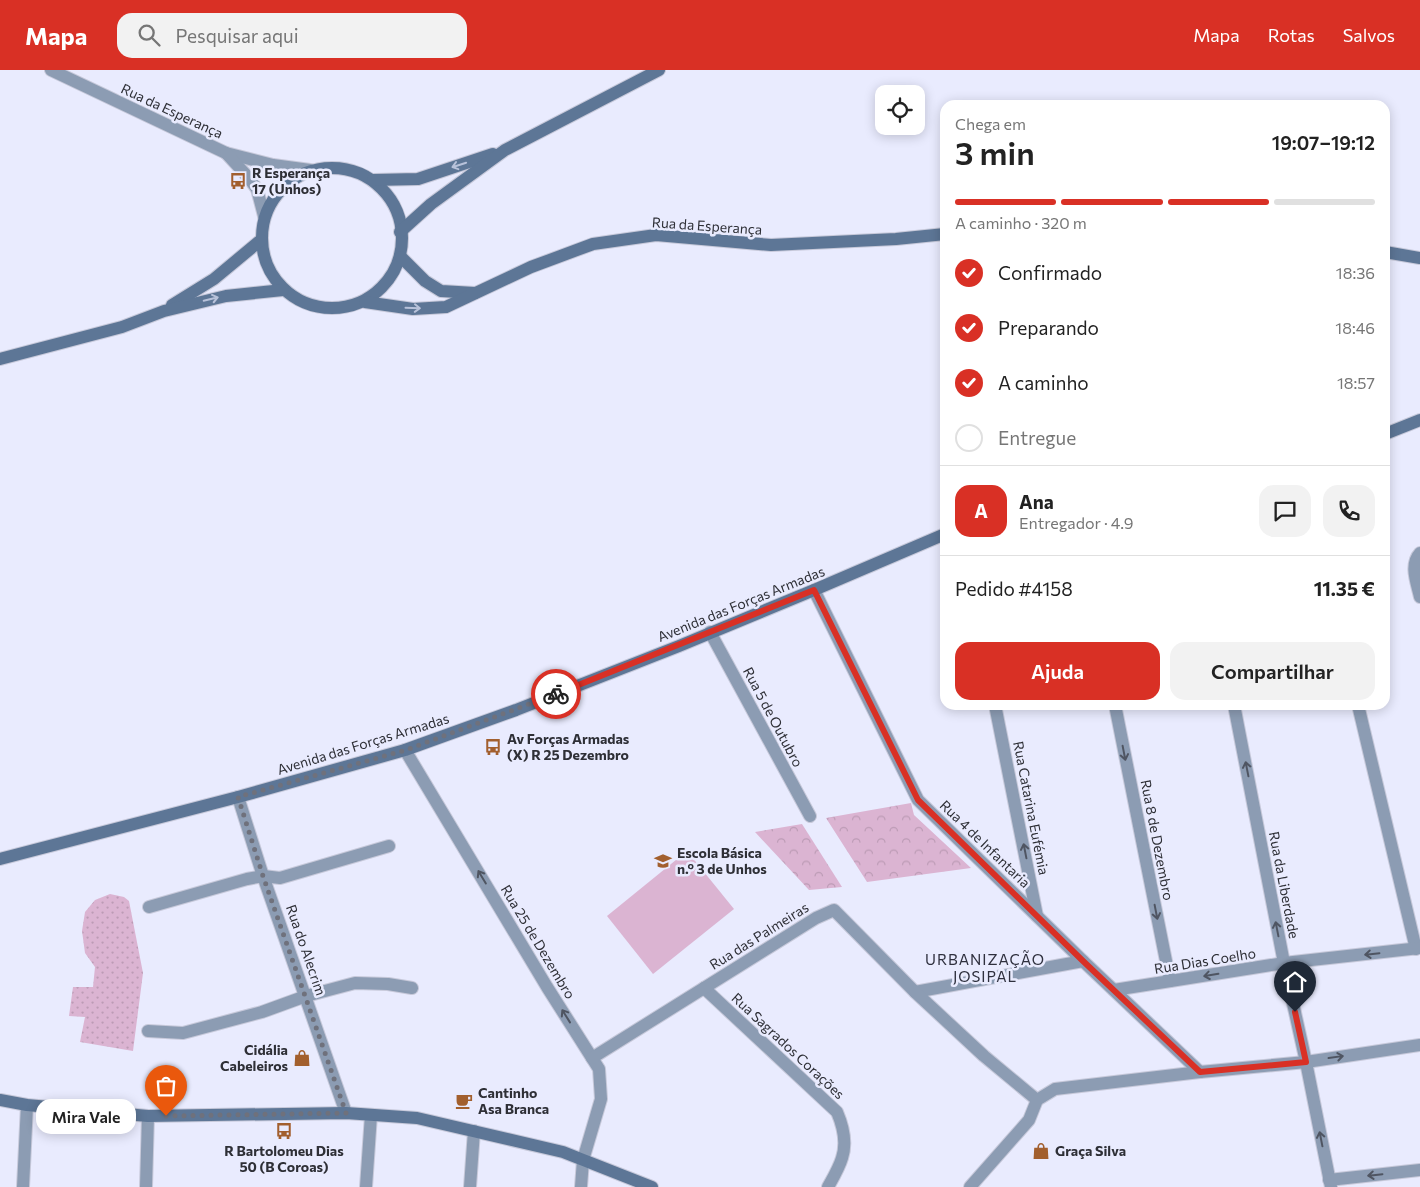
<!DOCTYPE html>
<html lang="pt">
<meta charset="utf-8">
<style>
body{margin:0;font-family:Commissioner,sans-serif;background:#f2f2f2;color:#222;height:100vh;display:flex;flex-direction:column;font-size:19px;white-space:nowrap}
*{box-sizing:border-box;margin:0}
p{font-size:16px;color:#767676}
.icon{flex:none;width:28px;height:28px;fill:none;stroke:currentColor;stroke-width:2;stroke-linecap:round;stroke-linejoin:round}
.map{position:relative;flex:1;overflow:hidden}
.panel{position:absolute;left:940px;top:30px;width:450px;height:610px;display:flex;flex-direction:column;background:#fff;border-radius:15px;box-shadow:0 2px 12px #0003}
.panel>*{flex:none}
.buttons{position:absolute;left:875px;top:15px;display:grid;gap:10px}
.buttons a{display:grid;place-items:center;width:50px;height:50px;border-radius:10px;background:#fff;box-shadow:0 2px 12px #0003;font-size:25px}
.pin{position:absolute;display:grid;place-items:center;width:42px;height:42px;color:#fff;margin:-51px -21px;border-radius:50% 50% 50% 0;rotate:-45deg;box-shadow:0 0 5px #0007}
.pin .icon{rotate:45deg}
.courier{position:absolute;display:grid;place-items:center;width:50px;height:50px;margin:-25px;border:4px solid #d93025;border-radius:50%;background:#fff;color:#222;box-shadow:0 1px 6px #0007}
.bubble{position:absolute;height:35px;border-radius:15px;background:#fff;box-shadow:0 2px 12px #0003;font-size:16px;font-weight:600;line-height:35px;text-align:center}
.headline em{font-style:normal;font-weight:600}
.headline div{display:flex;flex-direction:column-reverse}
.headline{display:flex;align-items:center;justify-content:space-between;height:85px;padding:0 15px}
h1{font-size:32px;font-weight:600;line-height:38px}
.bar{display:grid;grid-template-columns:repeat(4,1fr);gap:8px 5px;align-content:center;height:60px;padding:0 15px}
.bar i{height:6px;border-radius:4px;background:#e0e0e0}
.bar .selected{background:#d93025}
.bar p{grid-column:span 4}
.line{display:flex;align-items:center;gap:12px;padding:0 15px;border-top:1px solid #e0e0e0}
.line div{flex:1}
.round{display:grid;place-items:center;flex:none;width:52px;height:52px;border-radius:15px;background:#f2f2f2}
ol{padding:0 15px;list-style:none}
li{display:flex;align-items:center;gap:15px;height:55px}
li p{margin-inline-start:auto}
li .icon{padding:5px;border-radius:50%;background:#d93025;color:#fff;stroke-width:4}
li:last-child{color:#767676}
li i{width:28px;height:28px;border:2px solid #e0e0e0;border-radius:50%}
.primary-button{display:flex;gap:10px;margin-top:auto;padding:10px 15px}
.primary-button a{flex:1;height:58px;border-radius:15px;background:#d93025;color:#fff;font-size:20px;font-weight:600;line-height:58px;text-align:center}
.primary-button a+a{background:#f2f2f2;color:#222}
header{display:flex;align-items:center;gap:30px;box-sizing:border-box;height:70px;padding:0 25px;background:#d93025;color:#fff}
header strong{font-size:24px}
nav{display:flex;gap:28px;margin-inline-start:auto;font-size:18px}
.search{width:350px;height:45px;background:#f2f2f2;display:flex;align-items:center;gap:12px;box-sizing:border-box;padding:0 18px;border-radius:15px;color:#767676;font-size:19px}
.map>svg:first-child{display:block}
.park{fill:url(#park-crowns)}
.garden{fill:url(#garden-dots)}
.pitch{fill:#dbb4d2}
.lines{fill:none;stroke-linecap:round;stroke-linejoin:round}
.street-casing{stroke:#c7c9da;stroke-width:14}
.secondary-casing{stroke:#c7c9da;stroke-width:14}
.street{stroke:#8c9cb3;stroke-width:12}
.secondary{stroke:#5d7696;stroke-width:12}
.oneway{stroke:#b8c2da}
.oneway2{stroke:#4f5562}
.done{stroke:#6f717c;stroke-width:5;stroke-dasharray:0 9}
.route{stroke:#d93025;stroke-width:6}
.labels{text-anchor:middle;stroke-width:5;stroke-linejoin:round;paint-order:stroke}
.street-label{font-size:14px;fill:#2e2f36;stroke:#e9ebfe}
.poi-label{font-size:14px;font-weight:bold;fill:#2e2f36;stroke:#e9ebfe;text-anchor:start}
.neighbourhood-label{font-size:15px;letter-spacing:1px;fill:#2f303e;stroke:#e9ebfe}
</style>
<header>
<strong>Mapa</strong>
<div class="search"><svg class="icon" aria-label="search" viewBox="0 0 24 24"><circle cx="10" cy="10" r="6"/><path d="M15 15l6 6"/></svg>Pesquisar aqui</div>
<nav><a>Mapa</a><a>Rotas</a><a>Salvos</a></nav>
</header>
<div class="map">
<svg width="1420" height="1117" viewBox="0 0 1420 1117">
<defs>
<pattern id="park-crowns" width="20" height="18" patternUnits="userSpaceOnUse" patternTransform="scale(1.25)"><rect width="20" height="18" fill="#dbb4d2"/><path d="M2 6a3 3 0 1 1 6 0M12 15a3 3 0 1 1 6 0" fill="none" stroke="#bc9bb5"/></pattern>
<pattern id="garden-dots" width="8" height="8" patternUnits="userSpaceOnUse" patternTransform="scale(1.25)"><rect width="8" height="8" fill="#dbb4d2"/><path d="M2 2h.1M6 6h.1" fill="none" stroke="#bc9bb5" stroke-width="1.8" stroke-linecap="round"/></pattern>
</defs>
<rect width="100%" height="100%" fill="#e9ebfe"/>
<g class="park">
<polygon points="911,733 914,745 971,798 867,812 826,748"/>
<polygon points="802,754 842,817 809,820 755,762"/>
</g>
<polygon class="garden" points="110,824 124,827 129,831 143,903 133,981 80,972 85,947 69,946 73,917 93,917 95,897 85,883 82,861 85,842 95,830"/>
<polygon class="pitch" points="687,781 734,839 653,904 607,846"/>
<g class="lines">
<g class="street-casing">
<g id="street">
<polyline points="51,0 226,83 273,95 310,100"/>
<polyline points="226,83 248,107 257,119 264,146"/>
<path d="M 1420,483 C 1409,495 1417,513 1420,527"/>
<polyline points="814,520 918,730 1083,891 1200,1002"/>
<polyline points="710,562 810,746"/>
<polyline points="995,635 1037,846"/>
<polyline points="1115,635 1170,911"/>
<polyline points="1234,635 1284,893 1306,992 1331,1117"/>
<polyline points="1358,635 1416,879"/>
<polyline points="405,680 547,917 599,999 601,1029 583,1090 581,1117"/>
<polyline points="238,727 263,806 346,1043"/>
<polyline points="149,837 247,809 263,806 280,808 389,776"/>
<path d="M 704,918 L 837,1042 C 843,1056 847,1073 842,1088 C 839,1098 833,1108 828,1117"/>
<polyline points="1114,920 1284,893 1420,878"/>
<polyline points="915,922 1083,891"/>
<polyline points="148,961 183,963 262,942 306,926 355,913 388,914 412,918"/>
<polyline points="592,988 816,848 834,840 915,922 984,986 1037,1030"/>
<polyline points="1329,1110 1420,1100"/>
<polyline points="23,1117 27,1035"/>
<polyline points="146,1117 148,1046"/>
<polyline points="366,1117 371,1045"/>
<polyline points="470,1117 474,1061"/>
<polyline points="970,1117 1029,1050 1037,1030 1055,1019 1200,1002 1306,992 1420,975"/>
</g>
</g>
<g class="secondary-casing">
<g id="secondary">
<circle cx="332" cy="168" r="70"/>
<polyline points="373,110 418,109 493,84"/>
<polyline points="400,162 431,134 505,80 659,0"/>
<polyline points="1385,182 1420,188"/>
<polyline points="401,187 425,211 441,221 475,223"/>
<polyline points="365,232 413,239 446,237 531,197 593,174 656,165 771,175 896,169 945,164"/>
<polyline points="172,235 214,209 261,170"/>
<polyline points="0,289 122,257 164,241 226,226 283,220"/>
<polyline points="1385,364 1420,350"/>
<polyline points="0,789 238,727 405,680 516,640 679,576 814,520 945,464"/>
<polyline points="0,1030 27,1035 148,1046 346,1043 417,1048 563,1082 652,1117"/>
</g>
</g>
<use href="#street" class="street"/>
<use href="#secondary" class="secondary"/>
</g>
<defs><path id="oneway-shaft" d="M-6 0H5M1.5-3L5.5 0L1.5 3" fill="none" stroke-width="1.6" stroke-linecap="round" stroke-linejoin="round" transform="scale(1.25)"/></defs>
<g class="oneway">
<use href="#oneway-shaft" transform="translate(459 95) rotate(162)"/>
<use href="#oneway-shaft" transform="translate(211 229) rotate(-13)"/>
<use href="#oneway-shaft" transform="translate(413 238) rotate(2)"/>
</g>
<g class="oneway2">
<use href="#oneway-shaft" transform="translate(1124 683) rotate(79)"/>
<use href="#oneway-shaft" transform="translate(1247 699) rotate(-101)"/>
<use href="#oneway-shaft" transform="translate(1025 781) rotate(-101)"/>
<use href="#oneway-shaft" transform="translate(482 807) rotate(-121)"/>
<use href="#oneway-shaft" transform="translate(1156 842) rotate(79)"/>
<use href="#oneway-shaft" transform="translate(1277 859) rotate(-101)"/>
<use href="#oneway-shaft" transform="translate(1372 884) rotate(174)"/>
<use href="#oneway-shaft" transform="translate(1211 905) rotate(171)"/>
<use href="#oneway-shaft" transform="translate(566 946) rotate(-122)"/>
<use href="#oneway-shaft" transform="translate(1336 987) rotate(-8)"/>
<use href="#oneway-shaft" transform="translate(1321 1069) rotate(-101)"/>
<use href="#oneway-shaft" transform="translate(1375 1105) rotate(174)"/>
</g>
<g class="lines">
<polyline class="done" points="166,1046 346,1043 263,806 238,727 406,680 556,624"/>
<polyline class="route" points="556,624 814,520 918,730 1083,891 1200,1002 1306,992 1295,942"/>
</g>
<defs>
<g id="bus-bare" transform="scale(1.35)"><path d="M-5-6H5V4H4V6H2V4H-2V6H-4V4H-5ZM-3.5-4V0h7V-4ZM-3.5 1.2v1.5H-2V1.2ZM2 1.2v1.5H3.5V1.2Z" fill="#a25f2e" stroke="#e9ebfe" stroke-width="2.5" paint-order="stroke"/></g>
<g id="school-bare" transform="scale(1.35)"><path d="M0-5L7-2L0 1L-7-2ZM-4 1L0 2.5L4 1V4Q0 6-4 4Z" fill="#a25f2e" stroke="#e9ebfe" stroke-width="2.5" paint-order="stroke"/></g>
<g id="shop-bare" transform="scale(1.35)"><path d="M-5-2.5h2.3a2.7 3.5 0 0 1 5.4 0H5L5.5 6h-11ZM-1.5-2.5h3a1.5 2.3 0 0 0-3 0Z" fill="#a25f2e" stroke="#e9ebfe" stroke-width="2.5" paint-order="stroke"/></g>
<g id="cafe-bare" transform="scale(1.35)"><path d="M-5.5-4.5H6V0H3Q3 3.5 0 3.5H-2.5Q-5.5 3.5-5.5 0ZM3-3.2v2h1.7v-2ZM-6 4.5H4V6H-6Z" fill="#a25f2e" stroke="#e9ebfe" stroke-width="2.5" paint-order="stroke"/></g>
</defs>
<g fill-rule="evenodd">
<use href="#bus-bare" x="238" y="111"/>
<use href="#bus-bare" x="493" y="677"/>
<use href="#school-bare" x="663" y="791"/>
<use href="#shop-bare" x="302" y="988"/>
<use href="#cafe-bare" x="464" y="1031"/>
<use href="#bus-bare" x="284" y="1061"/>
<use href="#shop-bare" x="1041" y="1081"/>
</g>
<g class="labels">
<g class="street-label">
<text transform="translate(172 41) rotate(25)" y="5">Rua da Esperança</text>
<text transform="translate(707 156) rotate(4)" y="5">Rua da Esperança</text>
<text transform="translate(741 534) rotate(-22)" y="5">Avenida das Forças Armadas</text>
<text transform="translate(773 647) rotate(62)" y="5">Rua 5 de Outubro</text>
<text transform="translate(363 674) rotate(-17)" y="5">Avenida das Forças Armadas</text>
<text transform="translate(1031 738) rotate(79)" y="5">Rua Catarina Eufémia</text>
<text transform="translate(1157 770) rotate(79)" y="5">Rua 8 de Dezembro</text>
<text transform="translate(985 774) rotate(44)" y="5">Rua 4 de Infantaria</text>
<text transform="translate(1284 815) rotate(79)" y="5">Rua da Liberdade</text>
<text transform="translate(759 866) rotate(-32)" y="5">Rua das Palmeiras</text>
<text transform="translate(538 872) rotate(59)" y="5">Rua 25 de Dezembro</text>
<text transform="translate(306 880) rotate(71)" y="5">Rua do Alecrim</text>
<text transform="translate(1205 891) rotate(-9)" y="5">Rua Dias Coelho</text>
<text transform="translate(788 976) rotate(43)" y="5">Rua Sagrados Corações</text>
</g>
<g class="poi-label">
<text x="252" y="108">R Esperança<tspan x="252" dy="16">17 (Unhos)</tspan></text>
<text x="507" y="674">Av Forças Armadas<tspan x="507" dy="16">(X) R 25 Dezembro</tspan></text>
<text x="677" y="788">Escola Básica<tspan x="677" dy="16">n.º 3 de Unhos</tspan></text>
<text x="288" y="985" text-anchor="end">Cidália<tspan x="288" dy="16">Cabeleiros</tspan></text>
<text x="478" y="1028">Cantinho<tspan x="478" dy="16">Asa Branca</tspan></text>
<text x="284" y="1086" text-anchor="middle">R Bartolomeu Dias<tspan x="284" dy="16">50 (B Coroas)</tspan></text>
<text x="1055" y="1086">Graça Silva</text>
</g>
<g class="neighbourhood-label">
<text x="985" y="895">URBANIZAÇÃO<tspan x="985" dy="17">JOSIPAL</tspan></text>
</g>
</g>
</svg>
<div class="buttons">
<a><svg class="icon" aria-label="locate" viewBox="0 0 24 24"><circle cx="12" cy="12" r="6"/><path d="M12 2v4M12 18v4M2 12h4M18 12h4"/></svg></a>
</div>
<div class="pin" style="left:166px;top:1046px;background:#ea580c"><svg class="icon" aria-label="bag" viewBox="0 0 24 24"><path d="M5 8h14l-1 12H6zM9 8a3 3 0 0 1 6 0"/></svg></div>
<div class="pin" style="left:1295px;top:942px;background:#1f2937"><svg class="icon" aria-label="home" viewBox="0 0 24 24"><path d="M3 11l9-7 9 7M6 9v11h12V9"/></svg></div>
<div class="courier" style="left:556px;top:624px"><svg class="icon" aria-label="bike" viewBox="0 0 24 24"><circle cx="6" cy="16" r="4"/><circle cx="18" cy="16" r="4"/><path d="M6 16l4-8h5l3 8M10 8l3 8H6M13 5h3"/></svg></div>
<div class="bubble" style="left:36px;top:1029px;width:100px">Mira Vale</div>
<section class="panel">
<div class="headline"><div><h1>3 min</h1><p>Chega em</p></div><em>19:07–19:12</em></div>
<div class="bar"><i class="selected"></i><i class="selected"></i><i class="selected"></i><i></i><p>A caminho · 320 m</p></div>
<ol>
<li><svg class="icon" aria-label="check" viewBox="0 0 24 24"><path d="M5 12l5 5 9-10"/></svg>Confirmado<p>18:36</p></li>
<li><svg class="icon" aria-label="check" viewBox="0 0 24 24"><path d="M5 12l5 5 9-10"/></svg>Preparando<p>18:46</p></li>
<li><svg class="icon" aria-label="check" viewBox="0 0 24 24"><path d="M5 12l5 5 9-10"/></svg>A caminho<p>18:57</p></li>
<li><i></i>Entregue</li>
</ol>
<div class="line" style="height:90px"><b class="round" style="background:#d93025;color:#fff">A</b><div><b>Ana</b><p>Entregador · 4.9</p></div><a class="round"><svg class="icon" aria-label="chat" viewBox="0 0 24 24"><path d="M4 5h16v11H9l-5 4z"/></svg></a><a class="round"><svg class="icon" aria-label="phone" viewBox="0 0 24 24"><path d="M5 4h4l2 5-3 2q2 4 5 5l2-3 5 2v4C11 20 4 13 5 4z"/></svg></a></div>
<div class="line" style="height:65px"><div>Pedido #4158</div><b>11.35 €</b></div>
<div class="primary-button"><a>Ajuda</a><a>Compartilhar</a></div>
</section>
</div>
